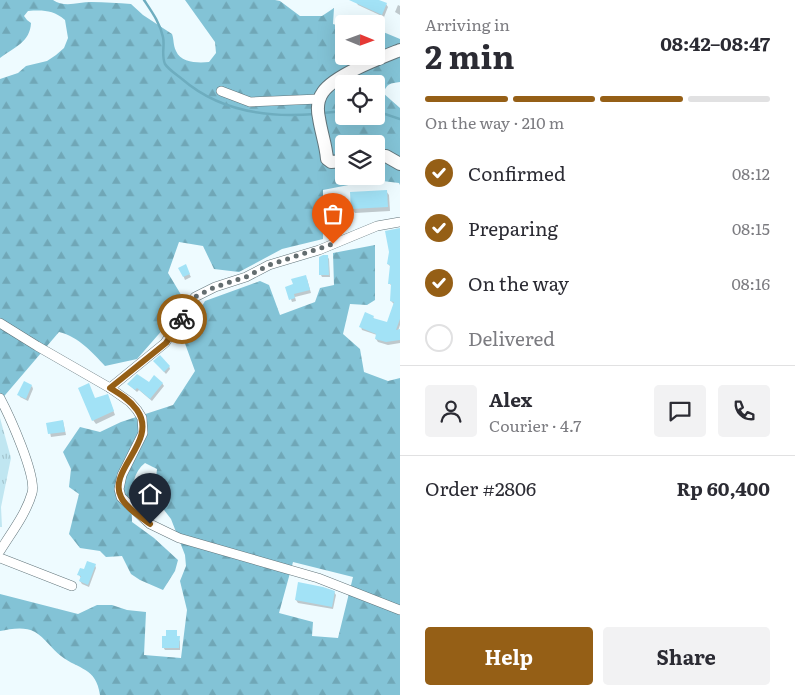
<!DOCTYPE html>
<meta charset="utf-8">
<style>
body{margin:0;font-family:Literata,serif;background:#f2f2f3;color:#2b2b33;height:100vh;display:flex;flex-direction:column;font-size:19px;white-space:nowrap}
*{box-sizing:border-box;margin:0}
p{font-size:16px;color:#7c7c81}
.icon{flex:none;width:28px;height:28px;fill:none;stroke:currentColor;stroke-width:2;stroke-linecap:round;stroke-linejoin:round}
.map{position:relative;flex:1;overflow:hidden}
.sheet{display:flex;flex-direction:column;background:#fff;width:395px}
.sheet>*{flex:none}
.needle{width:32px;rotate:91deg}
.tools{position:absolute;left:335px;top:15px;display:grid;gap:10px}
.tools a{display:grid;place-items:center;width:50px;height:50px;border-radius:5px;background:#fff;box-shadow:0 5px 20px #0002;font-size:25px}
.pin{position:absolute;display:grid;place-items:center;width:42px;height:42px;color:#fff;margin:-51px -21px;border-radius:50% 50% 50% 0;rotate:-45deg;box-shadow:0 0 5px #0007}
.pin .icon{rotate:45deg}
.courier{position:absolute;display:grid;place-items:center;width:50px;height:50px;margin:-25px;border:4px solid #955f16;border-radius:50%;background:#fff;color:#222;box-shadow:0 1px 6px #0007}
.overview em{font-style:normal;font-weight:700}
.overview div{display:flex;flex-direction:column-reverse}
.overview{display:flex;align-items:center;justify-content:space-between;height:85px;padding:0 25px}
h1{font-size:32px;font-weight:700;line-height:38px}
.bar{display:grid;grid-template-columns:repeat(4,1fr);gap:8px 5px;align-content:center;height:60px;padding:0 25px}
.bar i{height:6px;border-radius:4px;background:#e1e1e2}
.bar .on{background:#955f16}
.bar p{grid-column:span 4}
.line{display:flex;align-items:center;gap:12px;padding:0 25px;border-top:1px solid #e1e1e2}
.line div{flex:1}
.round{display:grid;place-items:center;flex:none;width:52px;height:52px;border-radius:5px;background:#f2f2f3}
ol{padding:0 25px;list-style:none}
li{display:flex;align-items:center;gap:15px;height:55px}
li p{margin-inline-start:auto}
li .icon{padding:5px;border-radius:50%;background:#955f16;color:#fff;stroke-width:4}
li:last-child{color:#7c7c81}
li i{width:28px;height:28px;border:2px solid #e1e1e2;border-radius:50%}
.primary-button{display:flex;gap:10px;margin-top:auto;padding:10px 25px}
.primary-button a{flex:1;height:58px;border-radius:5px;background:#955f16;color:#fff;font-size:20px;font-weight:700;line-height:58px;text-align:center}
.primary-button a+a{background:#f2f2f3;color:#2b2b33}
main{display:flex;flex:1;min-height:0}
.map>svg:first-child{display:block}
.grass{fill:url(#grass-tufts)}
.forest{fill:url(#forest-firs);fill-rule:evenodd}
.shadow{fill:#0003}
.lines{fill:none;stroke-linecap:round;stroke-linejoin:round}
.stream{stroke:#6eadbf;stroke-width:2.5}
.building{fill:#a2e2f6}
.street-casing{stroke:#61747a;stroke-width:10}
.secondary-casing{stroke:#61747a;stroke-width:14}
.street{stroke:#fff;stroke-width:9}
.secondary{stroke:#fff;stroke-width:12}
.done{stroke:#636d6f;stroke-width:5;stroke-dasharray:0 9}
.route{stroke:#955f16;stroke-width:6}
</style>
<main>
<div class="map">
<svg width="400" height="695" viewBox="0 0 400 695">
<defs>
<pattern id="grass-tufts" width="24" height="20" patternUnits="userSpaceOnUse" patternTransform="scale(1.25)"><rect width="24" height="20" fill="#c0e6f1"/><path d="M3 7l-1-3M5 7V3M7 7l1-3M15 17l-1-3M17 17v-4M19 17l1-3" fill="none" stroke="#a4c5ce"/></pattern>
<pattern id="forest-firs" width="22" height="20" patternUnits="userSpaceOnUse" patternTransform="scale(1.25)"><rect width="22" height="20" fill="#83c3d6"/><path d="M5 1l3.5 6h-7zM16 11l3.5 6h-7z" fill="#70a7b7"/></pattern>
</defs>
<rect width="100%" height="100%" fill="#eefbff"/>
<polygon class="grass" points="0,418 11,458 1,507 2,527 0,527"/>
<g class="forest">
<path d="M 0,0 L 53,0 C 64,8 79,2 91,2 C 105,2 118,3 131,4 L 143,15 L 172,34 C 174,39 173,45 176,51 C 181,63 198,63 209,62 L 216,53 L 215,42 L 185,0 L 275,0 L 280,1 L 300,16 L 322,16 L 334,8 L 333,24 L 340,26 L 344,24 L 344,56 L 376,56 L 376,29 L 400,39 L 400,82 C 390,83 387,84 383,93 L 400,108 L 400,185 L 399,183 L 374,180 L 323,190 L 323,239 L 282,249 L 239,272 L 214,269 L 203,246 L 179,242 L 168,273 L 186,303 L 137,359 L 105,366 C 92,352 79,337 59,332 L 0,401 L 0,79 L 18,73 L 26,66 L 47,61 L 56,55 L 64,48 L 68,38 L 65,20 C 53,10 43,10 28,11 L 24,16 L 27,20 L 31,23 C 30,42 15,47 0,58 ZM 344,84 L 376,84 L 376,116 L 344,116 ZM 344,144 L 376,144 L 376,176 L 344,176 Z"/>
<path d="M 375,245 L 375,300 L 367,305 L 350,304 L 343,334 L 360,349 L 364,372 L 388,381 L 400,378 L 400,695 L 100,695 C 96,667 79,670 61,656 C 52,649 45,638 35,632 C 24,626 11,629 0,631 L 0,594 L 78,614 L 97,605 L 112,605 L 127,610 L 146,612 L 144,655 L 181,658 L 187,610 L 180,581 L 186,566 L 185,555 L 171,519 L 154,497 L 157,469 L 145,463 C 128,476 132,503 132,522 L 154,538 L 178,560 L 175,571 L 163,590 L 140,580 L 131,574 L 122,556 L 106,557 L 100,551 L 80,548 L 69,534 L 79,494 L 69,487 L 71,469 L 63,452 L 80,427 L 100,432 L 121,422 L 173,405 L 195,371 L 183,338 L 205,301 L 260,281 L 269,285 L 280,315 L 315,302 L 320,288 L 334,285 L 333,253 ZM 293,562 L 353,577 L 338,638 L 312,636 L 313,622 L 279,613 Z"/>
</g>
<g class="shadow">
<polygon points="357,0 376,0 386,4 388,7 384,17 358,5 356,2"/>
<polygon points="398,5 400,6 400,15 395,12"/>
<polygon points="386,191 389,195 390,211 355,213 352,209"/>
<polygon points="400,230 400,325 398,331 400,331 400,343 388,345 378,342 376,339 377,335 362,330 361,327 373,317 375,320 388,324 394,304 391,301 392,286 389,283 391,267 388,264"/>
<polygon points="327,256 329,259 330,277 322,277 321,275"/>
<polygon points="185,266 191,277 185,280 180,268"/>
<polygon points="307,279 311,293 295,297 296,301 292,302 287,288"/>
<polygon points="157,364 169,366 170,369 166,374"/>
<polygon points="162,383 164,386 152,401 139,390 137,392 128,384"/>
<polygon points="32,386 33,389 28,401 20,397 19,395"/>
<polygon points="95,399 109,399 115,415 96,424 93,420"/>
<polygon points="63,421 66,435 51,437 48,424"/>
<polygon points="95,565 96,568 89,587 82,584 80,581 81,578 79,575"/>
<polygon points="299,583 334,592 336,595 333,609 298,603 296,600"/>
<polygon points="176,631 177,638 180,641 180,650 165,650 163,647 167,638"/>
</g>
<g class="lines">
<g class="stream">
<path d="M 144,0 C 152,12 160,23 163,37 C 165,46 161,55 165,64 C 168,69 177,75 182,79 C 219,111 268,118 315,114"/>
<polyline points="376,111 400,119"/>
<polyline points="323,113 344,111"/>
</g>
</g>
<g class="building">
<polygon points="349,0 379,0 387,3 382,15"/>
<polygon points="387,190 388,207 351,209 350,192"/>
<polygon points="400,228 400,319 396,330 400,329 400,340 386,342 375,339 376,334 359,327 365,312 374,316 373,318 387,322 394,302 390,301 391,284 388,284 390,265 387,264 389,252 385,231"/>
<polygon points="323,255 328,255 329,275 319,275 319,257"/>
<polygon points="186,264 190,274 183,277 178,268"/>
<polygon points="306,275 310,290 294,294 295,298 289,300 285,287 293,284 291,279"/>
<polygon points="160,355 170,366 164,372 153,361"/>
<polygon points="137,374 149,382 154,375 163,383 150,399 137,388 135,390 127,384"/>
<polygon points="24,381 32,385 26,399 17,395"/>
<polygon points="89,383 95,398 108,394 114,411 92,421 78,388"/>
<polygon points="63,420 65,432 48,434 46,423"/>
<polygon points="87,561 96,564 88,585 79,581 81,576 77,575 80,568 84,569"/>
<polygon points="298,582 323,587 335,591 332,607 295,600"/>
<polygon points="166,630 177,630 177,636 180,636 179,648 162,648 162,636 166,636"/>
</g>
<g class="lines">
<g class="street-casing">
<g id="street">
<polyline points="221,91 250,102 319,99"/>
<polyline points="0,323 37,346 110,388 130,402 137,410 142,418 143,433 122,475 119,489 121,497 150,524 179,538 318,578 400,610"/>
<polyline points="110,388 165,343 195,297 215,287 246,277 269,265 319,250 377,226 400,222"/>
<path d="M 0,398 C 9,415 37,476 32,493 C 26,514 11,533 0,551"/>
<polyline points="0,558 72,586"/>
</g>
</g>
<g class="secondary-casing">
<g id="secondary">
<polyline points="376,156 386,156 400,164"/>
<path d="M 344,161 L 331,162 L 327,159 C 326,145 321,132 319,118 C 317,109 318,99 323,92 C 335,75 380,58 400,50"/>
</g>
</g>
<use href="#street" class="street"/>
<use href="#secondary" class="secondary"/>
</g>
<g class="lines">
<polyline class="done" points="182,319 195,297 215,287 246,277 269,265 333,244"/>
<path class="route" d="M 150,524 C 141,517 126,508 121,497 C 107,470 159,441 137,410 C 130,400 120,394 110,388 L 166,343 L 182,319"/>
</g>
</svg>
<div class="tools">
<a><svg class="needle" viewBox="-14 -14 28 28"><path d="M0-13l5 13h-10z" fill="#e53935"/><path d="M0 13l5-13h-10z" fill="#7c7c81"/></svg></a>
<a><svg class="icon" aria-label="locate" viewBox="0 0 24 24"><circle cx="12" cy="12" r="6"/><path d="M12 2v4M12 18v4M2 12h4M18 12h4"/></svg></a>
<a><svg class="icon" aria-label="layers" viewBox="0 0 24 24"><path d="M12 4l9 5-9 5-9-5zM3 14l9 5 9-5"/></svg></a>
</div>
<div class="pin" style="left:333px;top:244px;background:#ea580c"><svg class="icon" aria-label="bag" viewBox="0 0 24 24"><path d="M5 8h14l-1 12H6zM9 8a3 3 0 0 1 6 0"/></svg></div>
<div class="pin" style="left:150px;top:524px;background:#1f2937"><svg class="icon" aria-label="home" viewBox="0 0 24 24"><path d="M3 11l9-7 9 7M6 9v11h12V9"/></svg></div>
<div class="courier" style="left:182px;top:319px"><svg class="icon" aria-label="bike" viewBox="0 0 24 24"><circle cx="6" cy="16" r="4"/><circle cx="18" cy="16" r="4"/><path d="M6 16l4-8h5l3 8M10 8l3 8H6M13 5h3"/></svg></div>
</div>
<section class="sheet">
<div class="overview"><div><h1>2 min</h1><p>Arriving in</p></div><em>08:42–08:47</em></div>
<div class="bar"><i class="on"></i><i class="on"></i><i class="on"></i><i></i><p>On the way · 210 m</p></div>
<ol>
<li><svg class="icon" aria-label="check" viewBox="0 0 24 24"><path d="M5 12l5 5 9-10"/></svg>Confirmed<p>08:12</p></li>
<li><svg class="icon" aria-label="check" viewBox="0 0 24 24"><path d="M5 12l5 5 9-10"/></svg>Preparing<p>08:15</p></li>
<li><svg class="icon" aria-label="check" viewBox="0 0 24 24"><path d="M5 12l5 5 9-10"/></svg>On the way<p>08:16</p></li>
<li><i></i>Delivered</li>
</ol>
<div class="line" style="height:90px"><a class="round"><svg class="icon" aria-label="person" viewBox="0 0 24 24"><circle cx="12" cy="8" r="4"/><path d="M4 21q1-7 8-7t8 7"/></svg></a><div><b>Alex</b><p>Courier · 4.7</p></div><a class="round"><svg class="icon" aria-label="chat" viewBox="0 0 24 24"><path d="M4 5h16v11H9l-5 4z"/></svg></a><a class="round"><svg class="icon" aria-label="phone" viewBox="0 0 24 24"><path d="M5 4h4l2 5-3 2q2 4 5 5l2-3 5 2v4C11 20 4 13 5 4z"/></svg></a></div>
<div class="line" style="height:65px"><div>Order #2806</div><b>Rp 60,400</b></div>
<div class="primary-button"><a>Help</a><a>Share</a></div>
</section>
</main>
